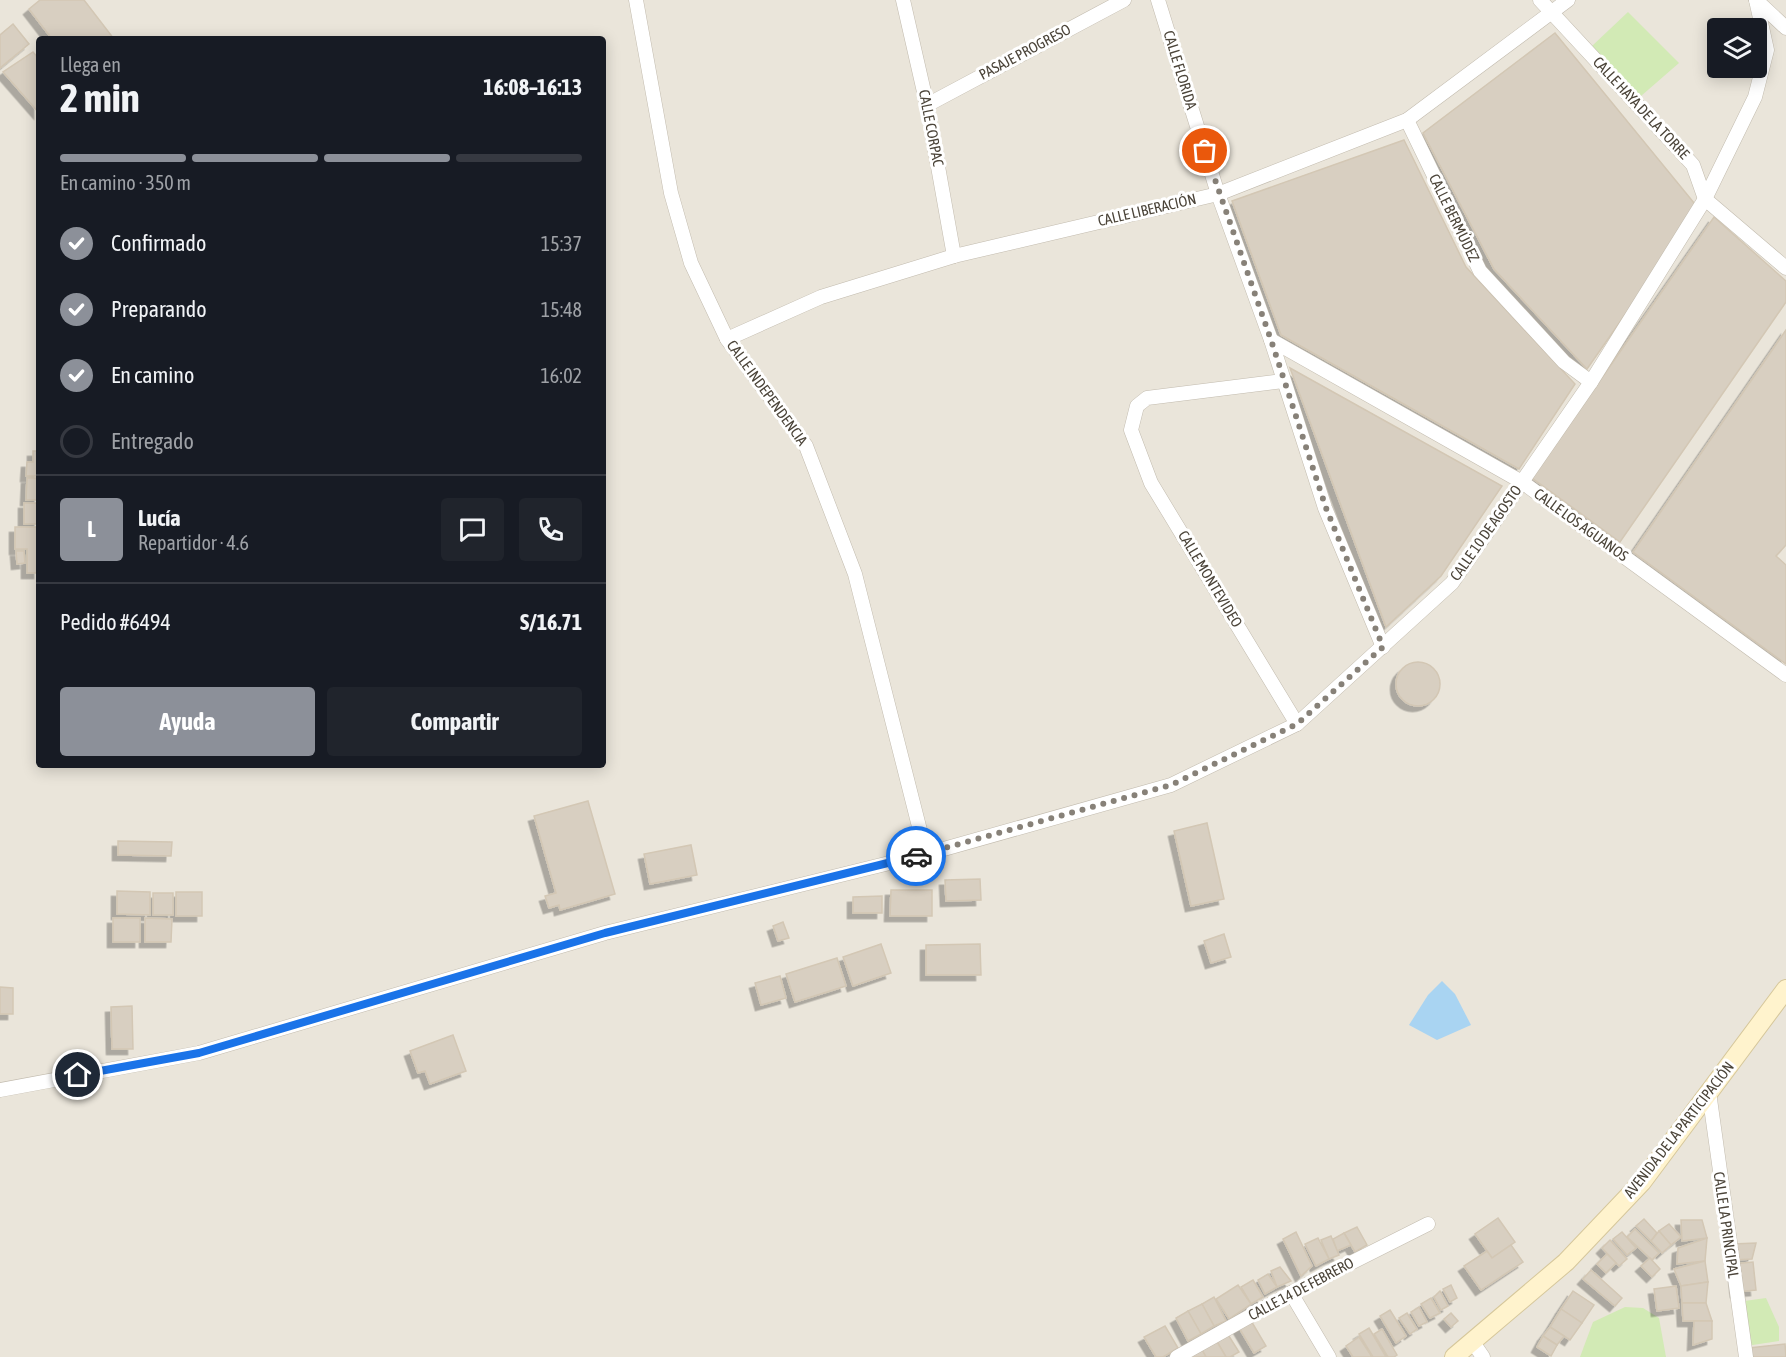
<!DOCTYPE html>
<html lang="es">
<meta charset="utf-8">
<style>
body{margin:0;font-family:"Asap Condensed",sans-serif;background:#20242c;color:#f1f3f6;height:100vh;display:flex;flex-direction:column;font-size:22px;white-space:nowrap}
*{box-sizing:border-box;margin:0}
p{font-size:20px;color:#9ea1a6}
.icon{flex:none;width:33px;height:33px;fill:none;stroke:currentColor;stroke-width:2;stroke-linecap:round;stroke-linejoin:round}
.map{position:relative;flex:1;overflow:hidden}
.drawer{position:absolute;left:36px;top:36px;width:570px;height:732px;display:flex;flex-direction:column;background:#171b24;border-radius:6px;box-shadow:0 3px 15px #0003}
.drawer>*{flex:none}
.tools{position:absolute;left:1707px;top:18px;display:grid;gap:12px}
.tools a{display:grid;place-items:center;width:60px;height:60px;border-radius:6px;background:#171b24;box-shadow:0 3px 15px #0003;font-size:30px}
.pin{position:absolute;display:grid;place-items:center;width:51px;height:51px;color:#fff;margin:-26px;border:3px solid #fff;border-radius:50%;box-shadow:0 2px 6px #0007}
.courier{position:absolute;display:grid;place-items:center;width:60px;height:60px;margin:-30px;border:4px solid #1a73e8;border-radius:50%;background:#fff;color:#222;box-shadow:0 2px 8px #0007}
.summary em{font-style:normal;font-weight:700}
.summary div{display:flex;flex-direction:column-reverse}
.summary{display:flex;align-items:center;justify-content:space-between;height:102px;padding:0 24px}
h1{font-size:39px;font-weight:700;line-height:45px}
.bar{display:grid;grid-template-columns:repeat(4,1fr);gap:9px 6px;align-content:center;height:72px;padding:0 24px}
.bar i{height:8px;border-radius:4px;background:#363941}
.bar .on{background:#8c9099}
.bar p{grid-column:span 4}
.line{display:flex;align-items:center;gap:15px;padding:0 24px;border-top:2px solid #363941}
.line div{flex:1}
.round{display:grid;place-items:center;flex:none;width:63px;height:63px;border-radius:6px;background:#20242c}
ol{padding:0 24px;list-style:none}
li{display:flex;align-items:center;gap:18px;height:66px}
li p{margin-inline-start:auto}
li .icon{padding:6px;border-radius:50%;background:#8c9099;color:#fff;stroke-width:4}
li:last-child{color:#9ea1a6}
li i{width:33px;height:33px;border:3px solid #363941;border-radius:50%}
.button{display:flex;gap:12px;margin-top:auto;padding:12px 24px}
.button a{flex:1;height:69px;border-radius:6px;background:#8c9099;color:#fff;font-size:24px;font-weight:700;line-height:69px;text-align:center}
.button a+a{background:#20242c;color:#f1f3f6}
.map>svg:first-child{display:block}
.residential{fill:#eae5da;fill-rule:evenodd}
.green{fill:#d2eab5}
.water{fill:#a9d4f2}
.building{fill:#d8cfc1;stroke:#d3c7b4;stroke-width:1.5;filter:url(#shadow)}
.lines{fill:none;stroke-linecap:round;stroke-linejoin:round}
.minor-casing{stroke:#c2bbae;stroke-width:15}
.secondary-casing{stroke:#d6c79b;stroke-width:20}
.minor{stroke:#fff;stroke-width:14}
.secondary{stroke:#fff3cd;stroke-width:18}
.done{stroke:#878178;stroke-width:6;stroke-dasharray:0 10.8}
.route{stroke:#1a73e8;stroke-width:8}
.labels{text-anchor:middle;stroke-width:6;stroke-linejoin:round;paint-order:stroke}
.street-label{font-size:15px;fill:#4b4439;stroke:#fff}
</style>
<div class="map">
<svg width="1786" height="1357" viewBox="0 0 1786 1357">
<defs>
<filter id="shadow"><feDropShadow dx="-5.5" dy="5.5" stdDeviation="0" flood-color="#0004"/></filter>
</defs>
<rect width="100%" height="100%" fill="#f6f3ec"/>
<path class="residential" d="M 0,0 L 1786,0 L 1786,1357 L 0,1357 ZM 1718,28 L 1756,28 L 1756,68 L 1718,68 ZM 39,39 L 603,39 L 603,765 L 39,765 Z"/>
<g class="green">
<polygon points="1628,12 1679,63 1641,96 1601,61 1592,46"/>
<polygon points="1766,1298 1779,1327 1779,1341 1746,1346 1737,1302"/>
<polygon points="1625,1307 1643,1308 1659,1318 1666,1357 1580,1357 1593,1322"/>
</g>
<polygon class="water" points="1442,981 1455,994 1471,1025 1437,1040 1409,1025 1428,995"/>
<g class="building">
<polygon points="40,0 84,0 114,39 52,39 29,9"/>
<polygon points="13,24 29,44 0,68 0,35"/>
<polygon points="1555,33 1699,209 1587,369 1494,269 1423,133"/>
<polygon points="33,52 39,59 39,113 3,72"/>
<polygon points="1404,140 1466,267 1575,384 1519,469 1281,335 1232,201"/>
<polygon points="1714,217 1786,281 1786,302 1620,542 1532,478"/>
<polygon points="1786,330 1786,545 1776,556 1786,565 1786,664 1633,552"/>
<polygon points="1290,368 1502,486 1441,576 1386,627"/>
<polygon points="33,451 39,451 39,476 26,476 27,462 33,462"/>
<polygon points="27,478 39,478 39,500 26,500"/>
<rect x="24" y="503" width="15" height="21"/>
<polygon points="15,527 39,527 39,573 27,573 27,549 15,549"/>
<polygon points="16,551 24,551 25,563 17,564"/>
<circle cx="1418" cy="684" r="22"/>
<polygon points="588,801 615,894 560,910 559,905 549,908 545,896 556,893 534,816"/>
<polygon points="1207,823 1224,899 1191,906 1174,831"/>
<polygon points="118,841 172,842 171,856 118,855"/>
<polygon points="691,845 697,875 650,884 644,854"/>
<polygon points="980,879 981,900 946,901 945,880"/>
<polygon points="891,890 932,890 932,916 890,916"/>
<polygon points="117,891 150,892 150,915 117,914"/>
<rect x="176" y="892" width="26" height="24"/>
<rect x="153" y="893" width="20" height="22"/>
<polygon points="882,896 882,913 853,913 853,897"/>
<rect x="113" y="918" width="27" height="24"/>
<polygon points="145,918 172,919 171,942 145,942"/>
<polygon points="783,922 789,938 778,941 773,926"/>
<polygon points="1224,934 1231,957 1211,963 1204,941"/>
<polygon points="881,944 891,973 853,986 843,957"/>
<polygon points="980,944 981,975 926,975 926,945"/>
<polygon points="837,958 846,986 795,1002 786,974"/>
<polygon points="780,976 786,998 761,1005 755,983"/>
<polygon points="0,987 13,988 13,1014 0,1014"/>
<polygon points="132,1006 133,1049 112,1049 111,1007"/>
<polygon points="453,1035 466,1071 430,1084 425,1071 418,1073 410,1051"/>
<polygon points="1498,1218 1515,1242 1492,1258 1475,1234"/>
<polygon points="1644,1219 1657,1233 1651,1241 1636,1226"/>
<polygon points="1681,1220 1702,1220 1707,1238 1682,1241"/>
<polygon points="1669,1224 1681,1237 1671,1245 1659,1231"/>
<polygon points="1357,1227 1367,1245 1355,1252 1344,1233"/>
<polygon points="1635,1229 1659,1253 1652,1260 1627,1237"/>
<polygon points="1659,1231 1671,1245 1662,1253 1651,1241"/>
<polygon points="1296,1232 1312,1266 1301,1276 1283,1239"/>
<polygon points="1622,1232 1636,1248 1627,1255 1613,1239"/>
<polygon points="1344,1233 1351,1245 1337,1251 1333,1239"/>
<polygon points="1331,1236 1339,1255 1329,1259 1321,1240"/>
<polygon points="1318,1238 1329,1259 1316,1266 1305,1244"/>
<polygon points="1707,1238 1705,1261 1677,1264 1678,1248"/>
<polygon points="1610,1240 1627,1259 1619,1266 1602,1248"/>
<polygon points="1756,1243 1752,1259 1732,1260 1732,1244"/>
<polygon points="1511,1245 1523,1262 1481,1290 1464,1266 1487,1251 1492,1258"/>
<polygon points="1607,1254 1616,1263 1606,1273 1597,1264"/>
<polygon points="1650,1258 1660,1269 1652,1277 1641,1266"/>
<polygon points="1705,1261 1708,1282 1681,1286 1674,1269"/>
<polygon points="1753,1262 1756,1290 1736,1292 1733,1264"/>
<polygon points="1280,1267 1291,1281 1277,1287 1271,1271"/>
<polygon points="1591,1270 1622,1298 1615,1306 1583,1279"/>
<polygon points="1268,1274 1277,1287 1265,1294 1258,1280"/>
<polygon points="1253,1280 1263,1297 1251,1304 1241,1287"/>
<polygon points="1708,1282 1706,1303 1682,1303 1681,1286"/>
<polygon points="1238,1285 1251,1304 1229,1319 1216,1299"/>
<polygon points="1451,1285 1457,1298 1450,1302 1443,1289"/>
<polygon points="1676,1286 1679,1308 1657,1311 1654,1289"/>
<polygon points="1440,1291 1448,1306 1441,1310 1434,1297"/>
<polygon points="1573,1291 1594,1305 1582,1323 1561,1309"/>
<polygon points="1214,1297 1226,1321 1214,1326 1202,1304"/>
<polygon points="1431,1298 1440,1313 1430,1318 1421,1304"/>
<polygon points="1682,1303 1706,1303 1712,1321 1683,1321"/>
<polygon points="1202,1304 1214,1326 1201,1334 1188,1311"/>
<polygon points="1419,1307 1427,1322 1419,1326 1411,1312"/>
<polygon points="1561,1309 1582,1323 1570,1340 1550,1327"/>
<polygon points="1390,1310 1406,1336 1396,1343 1380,1316"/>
<polygon points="1188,1311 1201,1334 1188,1341 1176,1318"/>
<polygon points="1407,1313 1417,1329 1410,1334 1399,1318"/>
<polygon points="1451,1313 1458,1321 1451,1327 1444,1319"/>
<polygon points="1250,1319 1266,1346 1254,1353 1238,1326"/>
<polygon points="1694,1321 1712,1321 1712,1339 1693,1345"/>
<polygon points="1165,1326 1178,1348 1163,1357 1156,1357 1144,1337"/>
<polygon points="1550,1327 1564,1336 1557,1345 1543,1336"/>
<polygon points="1369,1328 1386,1357 1373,1357 1359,1334"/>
<polygon points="1382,1329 1397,1355 1394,1357 1388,1357 1374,1334"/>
<polygon points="1227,1333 1239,1352 1230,1357 1226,1357 1216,1340"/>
<polygon points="1543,1336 1557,1345 1551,1356 1537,1347"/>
<polygon points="1359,1337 1372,1357 1353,1357 1346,1346"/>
<polygon points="1216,1340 1226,1357 1206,1357 1201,1348"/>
<polygon points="1785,1344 1786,1357 1750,1357 1749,1348"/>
<polygon points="1201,1348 1206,1357 1188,1357"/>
</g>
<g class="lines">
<g class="minor-casing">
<g id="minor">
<polyline points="636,0 671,193 691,263 727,339 806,446 855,574 926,854"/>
<polyline points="903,0 927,105 954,256"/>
<polyline points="1158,0 1218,194 1271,340 1325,508 1383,647"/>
<polyline points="1540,0 1693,165 1705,199 1786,268"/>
<polyline points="1756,0 1786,28"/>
<polyline points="927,105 1124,0"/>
<polyline points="1407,120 1480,271 1564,362 1591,382"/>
<polyline points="727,339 821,297 954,256 1218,194 1407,120 1568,0"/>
<polyline points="1271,340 1522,482 1786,675"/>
<polyline points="1283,381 1147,398 1137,406 1131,430 1151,483 1297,724"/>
<polyline points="0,1090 199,1053 605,933 926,854 1171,785 1297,724 1452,583 1591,382 1705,199 1755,97 1767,50 1756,0"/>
<polyline points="1709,1092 1746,1357"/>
<polyline points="1291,1293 1329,1357"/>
<polyline points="1472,1341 1483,1357"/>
<polyline points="1177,1357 1291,1293 1428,1224"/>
</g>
</g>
<g class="secondary-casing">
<polyline id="secondary" points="1454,1357 1566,1262 1642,1182 1786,989"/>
</g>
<use href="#minor" class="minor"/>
<use href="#secondary" class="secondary"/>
</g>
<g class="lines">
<polyline class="done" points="916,856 1171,785 1297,724 1383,647 1326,508 1271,340 1205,151"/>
<polyline class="route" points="78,1075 199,1053 605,933 916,856"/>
</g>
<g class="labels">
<g class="street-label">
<text transform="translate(1025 52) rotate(-28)" y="5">PASAJE PROGRESO</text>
<text transform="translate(1180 70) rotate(73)" y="5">CALLE FLORIDA</text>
<text transform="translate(1641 108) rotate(47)" y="5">CALLE HAYA DE LA TORRE</text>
<text transform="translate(931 128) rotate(79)" y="5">CALLE CORPAC</text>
<text transform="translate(1147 210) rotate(-13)" y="5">CALLE LIBERACIÓN</text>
<text transform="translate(1454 218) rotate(64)" y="5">CALLE BERMÚDEZ</text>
<text transform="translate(767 393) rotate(54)" y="5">CALLE INDEPENDENCIA</text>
<text transform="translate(1581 525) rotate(36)" y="5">CALLE LOS AGUANOS</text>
<text transform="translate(1486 533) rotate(-55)" y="5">CALLE 10 DE AGOSTO</text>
<text transform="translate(1210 579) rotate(59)" y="5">CALLE MONTEVIDEO</text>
<text transform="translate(1679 1130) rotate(-52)" y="5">AVENIDA DE LA PARTICIPACIÓN</text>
<text transform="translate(1726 1225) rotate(82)" y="5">CALLE LA PRINCIPAL</text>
<text transform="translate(1301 1289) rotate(-28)" y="5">CALLE 14 DE FEBRERO</text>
</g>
</g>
</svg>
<div class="tools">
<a><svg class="icon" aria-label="layers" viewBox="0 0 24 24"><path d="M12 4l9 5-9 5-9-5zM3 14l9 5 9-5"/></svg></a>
</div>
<div class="pin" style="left:1205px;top:151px;background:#ea580c"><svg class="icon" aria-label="bag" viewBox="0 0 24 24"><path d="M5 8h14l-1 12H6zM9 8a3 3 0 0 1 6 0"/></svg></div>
<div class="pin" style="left:78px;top:1075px;background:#1f2937"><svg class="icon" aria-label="home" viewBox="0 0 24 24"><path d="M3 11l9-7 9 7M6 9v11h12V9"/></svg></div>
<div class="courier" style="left:916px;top:856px"><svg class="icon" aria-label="car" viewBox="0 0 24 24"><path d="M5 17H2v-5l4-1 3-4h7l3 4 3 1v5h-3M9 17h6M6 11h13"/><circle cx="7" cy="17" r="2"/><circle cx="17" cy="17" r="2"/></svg></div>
<section class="drawer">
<div class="summary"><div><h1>2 min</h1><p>Llega en</p></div><em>16:08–16:13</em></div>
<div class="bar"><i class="on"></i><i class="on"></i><i class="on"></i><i></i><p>En camino · 350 m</p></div>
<ol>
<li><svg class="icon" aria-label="check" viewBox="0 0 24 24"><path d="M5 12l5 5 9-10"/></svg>Confirmado<p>15:37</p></li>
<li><svg class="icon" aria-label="check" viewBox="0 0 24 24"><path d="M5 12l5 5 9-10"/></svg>Preparando<p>15:48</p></li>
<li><svg class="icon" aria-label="check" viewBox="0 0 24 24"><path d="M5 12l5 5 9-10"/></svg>En camino<p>16:02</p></li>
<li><i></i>Entregado</li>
</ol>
<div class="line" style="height:108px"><b class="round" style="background:#8c9099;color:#fff">L</b><div><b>Lucía</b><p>Repartidor · 4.6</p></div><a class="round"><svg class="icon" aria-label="chat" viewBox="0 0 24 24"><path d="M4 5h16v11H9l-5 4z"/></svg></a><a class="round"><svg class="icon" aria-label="phone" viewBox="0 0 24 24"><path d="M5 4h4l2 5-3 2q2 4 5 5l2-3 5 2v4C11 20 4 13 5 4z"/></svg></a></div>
<div class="line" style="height:78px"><div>Pedido #6494</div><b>S/16.71</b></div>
<div class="button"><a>Ayuda</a><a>Compartir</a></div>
</section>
</div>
